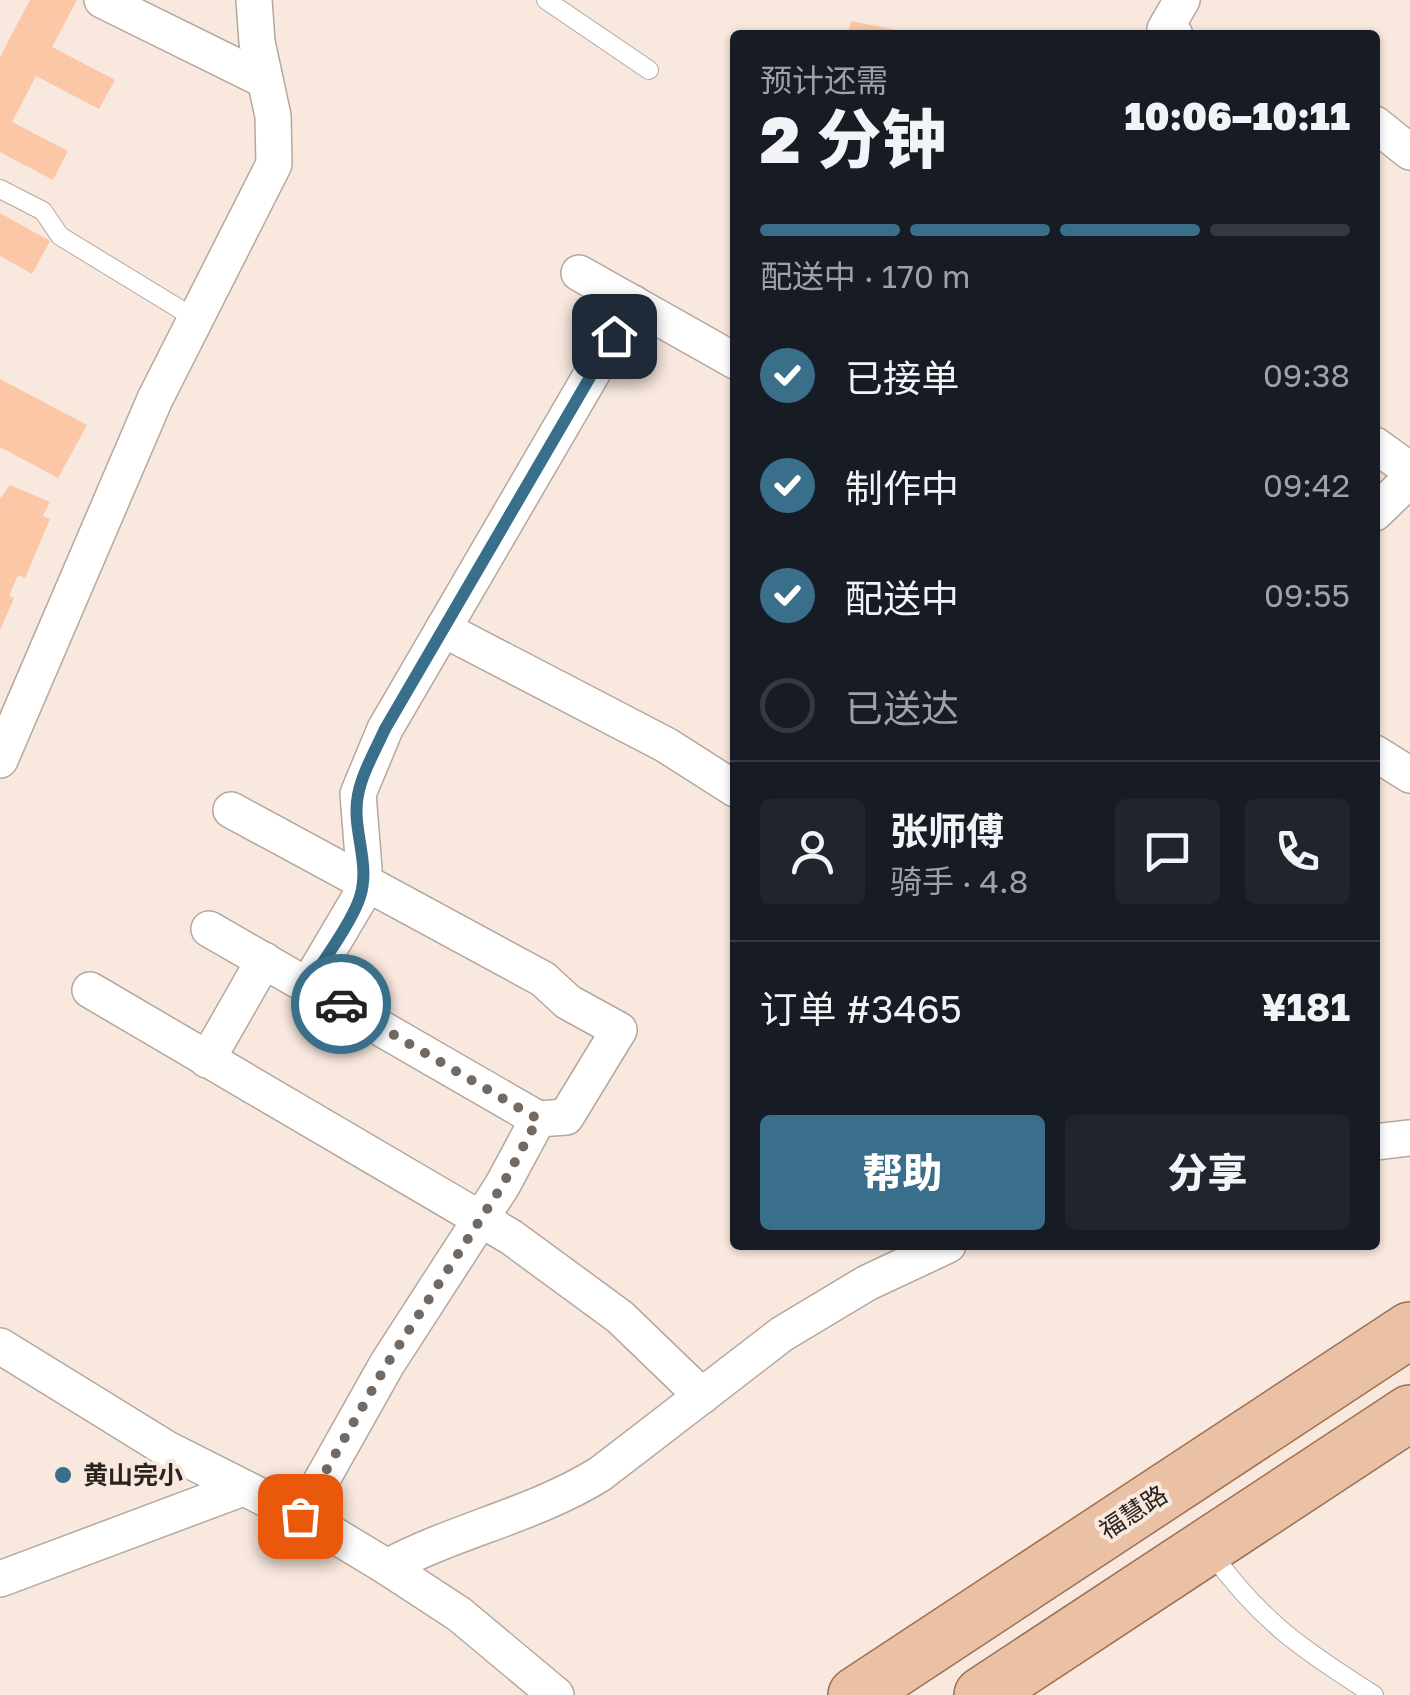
<!DOCTYPE html>
<html lang="zh">
<meta charset="utf-8">
<style>
body{margin:0;font-family:"Golos Text","Noto Sans SC",sans-serif;background:#20242c;color:#f1f3f6;height:100vh;display:flex;flex-direction:column;font-size:38px;white-space:nowrap}
*{box-sizing:border-box;margin:0}
p{font-size:32px;color:#9ea1a6}
.icon{flex:none;width:55px;height:55px;fill:none;stroke:currentColor;stroke-width:2;stroke-linecap:round;stroke-linejoin:round}
.map{position:relative;flex:1;overflow:hidden}
.side{position:absolute;left:730px;top:30px;width:650px;height:1220px;display:flex;flex-direction:column;background:#171b24;border-radius:10px;box-shadow:0 2px 8px #0004}
.side>*{flex:none}
.pin{position:absolute;display:grid;place-items:center;width:85px;height:85px;color:#fff;margin:-42px;border-radius:20px;box-shadow:0 5px 15px #0006}
.courier{position:absolute;display:grid;place-items:center;width:100px;height:100px;margin:-50px;border:8px solid #396f8b;border-radius:50%;background:#fff;color:#222;box-shadow:0 2px 12px #0007}
.summary em{font-style:normal;font-weight:800}
.summary div{display:flex;flex-direction:column-reverse}
.summary{display:flex;align-items:center;justify-content:space-between;height:170px;padding:0 30px}
h1{font-size:65px;font-weight:800;line-height:75px}
.bar{display:grid;grid-template-columns:repeat(4,1fr);gap:15px 10px;align-content:center;height:120px;padding:0 30px}
.bar i{height:12px;border-radius:8px;background:#363941}
.bar .current{background:#396f8b}
.bar p{grid-column:span 4}
.line{display:flex;align-items:center;gap:25px;padding:0 30px;border-top:2px solid #363941}
.line div{flex:1}
.round{display:grid;place-items:center;flex:none;width:105px;height:105px;border-radius:10px;background:#20242c}
ol{padding:0 30px;list-style:none}
li{display:flex;align-items:center;gap:30px;height:110px}
li p{margin-inline-start:auto}
li .icon{padding:10px;border-radius:50%;background:#396f8b;color:#fff;stroke-width:4}
li:last-child{color:#9ea1a6}
li i{width:55px;height:55px;border:5px solid #363941;border-radius:50%}
.action{display:flex;gap:20px;margin-top:auto;padding:20px 30px}
.action a{flex:1;height:115px;border-radius:10px;background:#396f8b;color:#fff;font-size:40px;font-weight:800;line-height:115px;text-align:center}
.action a+a{background:#20242c;color:#f1f3f6}
.map>svg:first-child{display:block}
.building{fill:#fbc7a6}
.lines{fill:none;stroke-linecap:round;stroke-linejoin:round}
.service-casing{stroke:#b6a79d;stroke-width:20}
.minor-casing{stroke:#b6a79d;stroke-width:38}
.primary-casing{stroke:#9e6f51;stroke-width:58}
.service{stroke:#fff;stroke-width:18}
.minor{stroke:#fff;stroke-width:35}
.primary{stroke:#ebc1a6;stroke-width:55}
.done{stroke:#726962;stroke-width:10;stroke-dasharray:0 18}
.route{stroke:#396f8b;stroke-width:12}
.poi-dot{fill:#396f8b;stroke:#f8e8de;stroke-width:4}
.labels{text-anchor:middle;stroke-width:8;stroke-linejoin:round;paint-order:stroke}
.poi-label{font-size:25px;font-weight:bold;fill:#2a2420;stroke:#f8e8de;text-anchor:start}
.street-label{font-size:25px;fill:#2a2420;stroke:#f8e8de}
</style>
<div class="map">
<svg width="1410" height="1695" viewBox="0 0 1410 1695">
<rect width="100%" height="100%" fill="#f8e8de"/>
<g class="building">
<polygon points="30,0 77,0 52,47 115,80 99,109 36,76 12,122 68,151 53,180 0,152 0,57"/>
<polygon points="851,21 912,33 911,35 848,35"/>
<polygon points="0,213 50,241 32,274 0,256"/>
<polygon points="0,379 87,425 58,478 0,447"/>
<polygon points="10,485 50,502 43,516 50,519 25,578 18,575 9,596 14,598 0,630 0,499"/>
</g>
<g class="lines">
<g class="service-casing">
<g id="service">
<polyline points="546,0 649,70"/>
<polyline points="0,189 43,211 60,236 196,319"/>
<path d="M 1210,1551 C 1260,1621 1303,1650 1374,1695"/>
</g>
</g>
<g class="minor-casing">
<g id="minor">
<polyline points="102,0 264,80"/>
<polyline points="1175,35 1165,29 1182,0"/>
<polyline points="1375,124 1410,152"/>
<polyline points="579,273 735,361"/>
<polyline points="1375,445 1410,470"/>
<polyline points="1375,513 1410,479"/>
<polyline points="443,629 666,745 735,789"/>
<polyline points="1375,753 1410,775"/>
<polyline points="0,760 155,399 274,164 273,116 257,42 254,0"/>
<polyline points="231,810 543,979 568,1002 619,1030 566,1117 538,1119"/>
<polyline points="209,929 538,1119 502,1186 387,1364 301,1517"/>
<polyline points="308,985 360,897 364,869 358,794 385,729 633,303"/>
<polyline points="90,990 511,1237 620,1317 702,1396"/>
<polyline points="207,1060 264,960"/>
<polyline points="1375,1142 1410,1138"/>
<polyline points="0,1346 167,1449 316,1524 387,1567 459,1614 556,1695"/>
<path d="M 387,1567 C 456,1530 534,1515 600,1474 L 782,1334 L 867,1283 L 948,1245"/>
<polyline points="0,1579 243,1488"/>
</g>
</g>
<g class="primary-casing">
<g id="primary">
<polyline points="856,1695 1410,1330"/>
<polyline points="982,1695 1410,1413"/>
</g>
</g>
<use href="#service" class="service"/>
<use href="#minor" class="minor"/>
<use href="#primary" class="primary"/>
</g>
<g class="lines">
<polyline class="done" points="300,1516 387,1364 502,1186 538,1119 341,1004"/>
<path class="route" d="M 341,1004 L 308,985 C 323,961 352,922 360,897 C 371,863 351,828 358,795 C 362,773 376,749 385,729 L 614,336"/>
</g>
<circle class="poi-dot" cx="63" cy="1475" r="10"/>
<g class="labels">
<g class="poi-label">
<text x="83" y="1484">黄山完小</text>
</g>
<g class="street-label">
<text transform="translate(1133 1512) rotate(-33)" y="9">福慧路</text>
</g>
</g>
</svg>
<div class="pin" style="left:300px;top:1516px;background:#ea580c"><svg class="icon" aria-label="bag" viewBox="0 0 24 24"><path d="M5 8h14l-1 12H6zM9 8a3 3 0 0 1 6 0"/></svg></div>
<div class="pin" style="left:614px;top:336px;background:#1f2937"><svg class="icon" aria-label="home" viewBox="0 0 24 24"><path d="M3 11l9-7 9 7M6 9v11h12V9"/></svg></div>
<div class="courier" style="left:341px;top:1004px"><svg class="icon" aria-label="car" viewBox="0 0 24 24"><path d="M5 17H2v-5l4-1 3-4h7l3 4 3 1v5h-3M9 17h6M6 11h13"/><circle cx="7" cy="17" r="2"/><circle cx="17" cy="17" r="2"/></svg></div>
<section class="side">
<div class="summary"><div><h1>2 分钟</h1><p>预计还需</p></div><em>10:06–10:11</em></div>
<div class="bar"><i class="current"></i><i class="current"></i><i class="current"></i><i></i><p>配送中 · 170 m</p></div>
<ol>
<li><svg class="icon" aria-label="check" viewBox="0 0 24 24"><path d="M5 12l5 5 9-10"/></svg>已接单<p>09:38</p></li>
<li><svg class="icon" aria-label="check" viewBox="0 0 24 24"><path d="M5 12l5 5 9-10"/></svg>制作中<p>09:42</p></li>
<li><svg class="icon" aria-label="check" viewBox="0 0 24 24"><path d="M5 12l5 5 9-10"/></svg>配送中<p>09:55</p></li>
<li><i></i>已送达</li>
</ol>
<div class="line" style="height:180px"><a class="round"><svg class="icon" aria-label="person" viewBox="0 0 24 24"><circle cx="12" cy="8" r="4"/><path d="M4 21q1-7 8-7t8 7"/></svg></a><div><b>张师傅</b><p>骑手 · 4.8</p></div><a class="round"><svg class="icon" aria-label="chat" viewBox="0 0 24 24"><path d="M4 5h16v11H9l-5 4z"/></svg></a><a class="round"><svg class="icon" aria-label="phone" viewBox="0 0 24 24"><path d="M5 4h4l2 5-3 2q2 4 5 5l2-3 5 2v4C11 20 4 13 5 4z"/></svg></a></div>
<div class="line" style="height:130px"><div>订单 #3465</div><b>¥181</b></div>
<div class="action"><a>帮助</a><a>分享</a></div>
</section>
</div>
